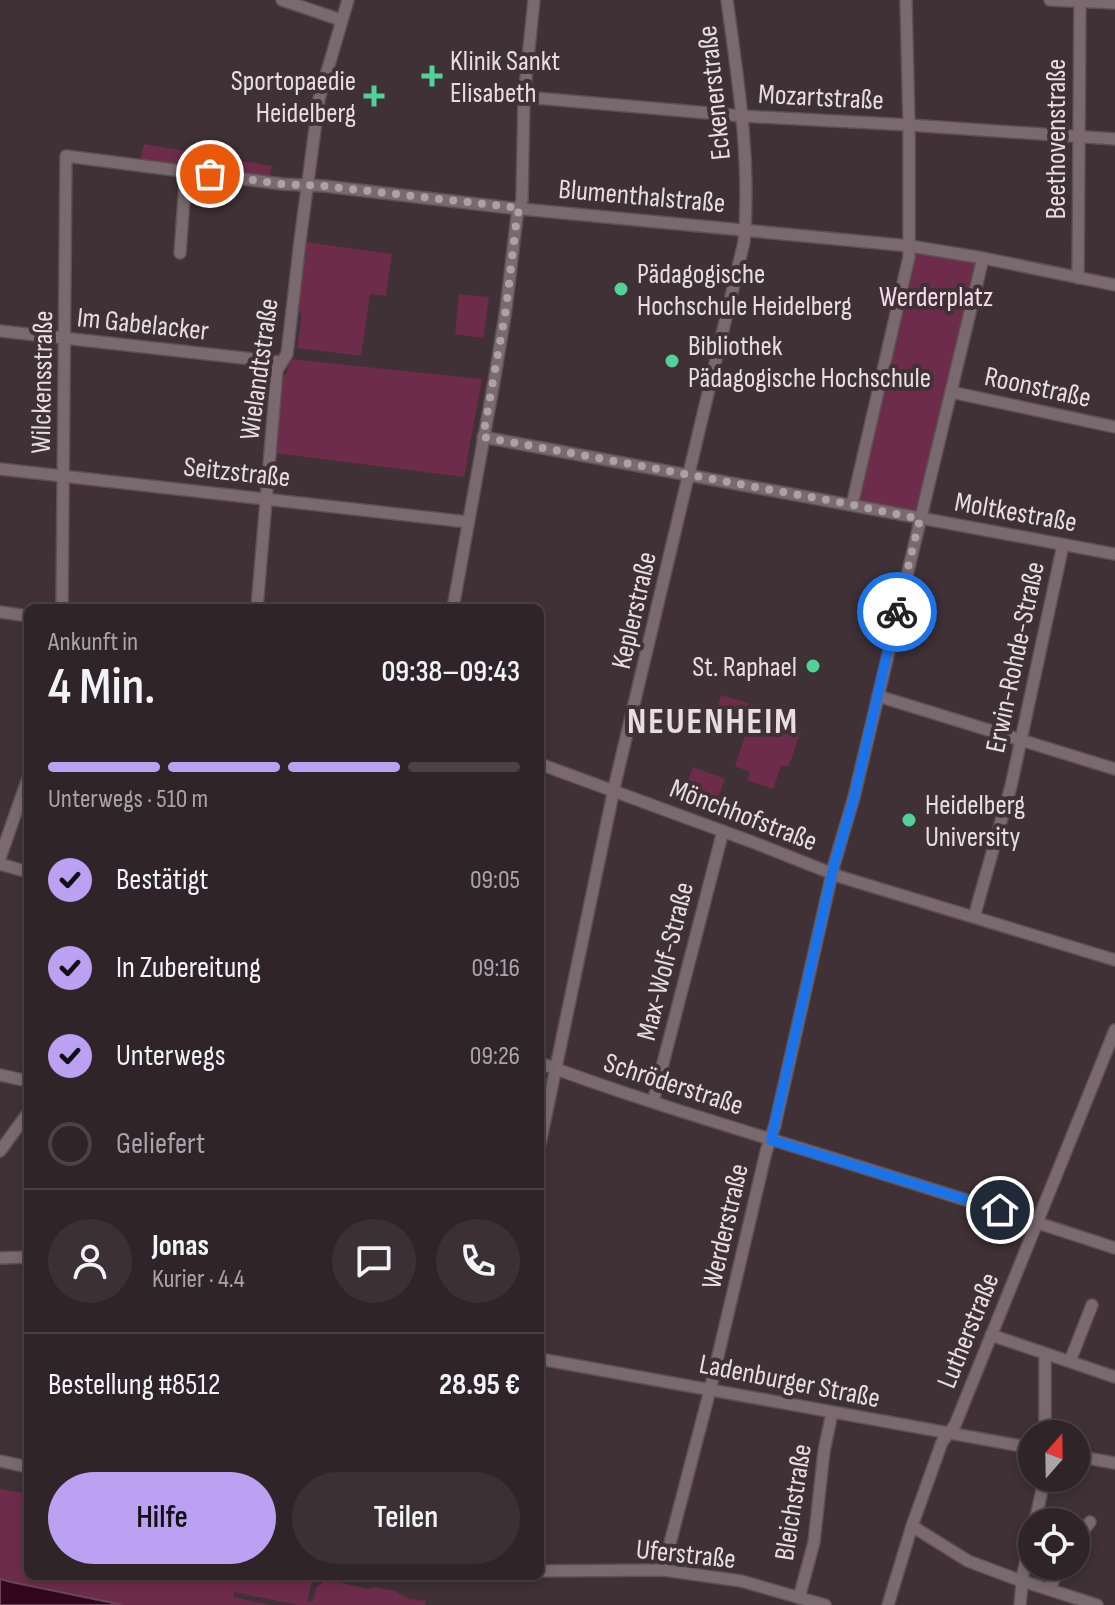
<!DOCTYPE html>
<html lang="de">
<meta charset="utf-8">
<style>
body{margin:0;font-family:"Sofia Sans Condensed",sans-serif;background:#3b3134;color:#f1f3f6;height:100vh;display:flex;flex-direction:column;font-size:30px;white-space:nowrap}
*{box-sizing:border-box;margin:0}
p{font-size:26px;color:#a7a5a8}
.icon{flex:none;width:44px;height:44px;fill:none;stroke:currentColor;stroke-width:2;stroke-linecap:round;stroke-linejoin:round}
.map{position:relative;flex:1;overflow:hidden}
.drawer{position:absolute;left:24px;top:604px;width:520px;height:976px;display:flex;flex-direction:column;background:#2f2528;border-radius:12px;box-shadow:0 4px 12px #0003,0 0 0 2px #4a4245}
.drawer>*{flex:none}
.needle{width:52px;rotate:20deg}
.buttons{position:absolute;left:1018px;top:1420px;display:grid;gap:16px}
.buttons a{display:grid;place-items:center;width:72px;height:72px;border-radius:50%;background:#2f2528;box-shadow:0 4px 12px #0003,0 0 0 2px #4a4245;font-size:40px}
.pin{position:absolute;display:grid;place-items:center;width:68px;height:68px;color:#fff;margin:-34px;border:4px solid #fff;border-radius:50%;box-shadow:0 2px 8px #0007}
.courier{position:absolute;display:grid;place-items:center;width:80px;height:80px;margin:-40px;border:6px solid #1a73e8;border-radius:50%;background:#fff;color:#222;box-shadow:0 2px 10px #0007}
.summary em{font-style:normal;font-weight:600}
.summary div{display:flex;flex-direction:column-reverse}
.summary{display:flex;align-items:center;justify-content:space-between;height:136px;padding:0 24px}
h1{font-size:52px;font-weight:600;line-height:60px}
.bar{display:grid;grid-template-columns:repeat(4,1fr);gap:12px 8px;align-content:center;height:96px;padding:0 24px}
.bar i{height:10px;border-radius:6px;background:#4a4245}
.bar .current{background:#bca0f2}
.bar p{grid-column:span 4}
.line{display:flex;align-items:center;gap:20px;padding:0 24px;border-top:2px solid #4a4245}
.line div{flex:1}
.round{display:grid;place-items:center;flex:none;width:84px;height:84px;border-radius:42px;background:#3b3134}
ol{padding:0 24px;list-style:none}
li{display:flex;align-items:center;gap:24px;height:88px}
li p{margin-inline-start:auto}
li .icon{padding:8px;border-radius:50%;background:#bca0f2;color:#111;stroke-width:4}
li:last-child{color:#a7a5a8}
li i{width:44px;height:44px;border:4px solid #4a4245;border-radius:50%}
.action{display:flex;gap:16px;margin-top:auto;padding:16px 24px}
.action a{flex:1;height:92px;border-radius:48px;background:#bca0f2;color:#111;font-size:32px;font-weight:600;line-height:92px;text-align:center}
.action a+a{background:#3b3134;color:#f1f3f6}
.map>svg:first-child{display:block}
.green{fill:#6e2c4b}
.water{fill:#33061e;stroke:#694758;stroke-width:2}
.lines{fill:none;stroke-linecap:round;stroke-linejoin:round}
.minor-casing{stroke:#5c5055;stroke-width:14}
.minor{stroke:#7a6a70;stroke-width:11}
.done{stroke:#aca1a5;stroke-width:8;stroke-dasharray:0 14.4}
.route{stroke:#1a73e8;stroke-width:10}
.poi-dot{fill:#51d398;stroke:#3f3136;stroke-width:3}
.labels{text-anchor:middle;stroke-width:8;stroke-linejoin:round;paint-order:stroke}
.poi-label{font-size:28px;fill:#e7dee1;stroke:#3f3136;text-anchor:start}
.street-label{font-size:28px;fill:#e7dee1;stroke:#3f3136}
.park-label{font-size:28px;fill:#f6dce6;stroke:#3f3136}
.district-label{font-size:36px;font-weight:bold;letter-spacing:2px;fill:#e7dee1;stroke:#3f3136}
</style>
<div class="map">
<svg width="1115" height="1605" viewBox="0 0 1115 1605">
<rect width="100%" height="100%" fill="#3f3136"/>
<g class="green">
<polygon points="144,144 272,166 269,179 140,161"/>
<polygon points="305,242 392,254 386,296 370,294 361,356 297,348 302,313 297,312"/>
<polygon points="914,249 977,260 977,265 919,509 915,514 857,502"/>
<polygon points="459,294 489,297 483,338 455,334"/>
<polygon points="290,359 482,379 464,477 274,453 283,378 288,370"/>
<polygon points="721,695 748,703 752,713 801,730 789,766 781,766 773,789 747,780 750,772 735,766 748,727 715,716"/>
<polygon points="693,767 725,779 714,807 682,796"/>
<polygon points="0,1489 28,1494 28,1576 313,1576 307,1602 313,1601 317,1586 321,1584 326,1576 335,1576 339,1582 368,1589 374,1587 395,1591 408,1599 426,1601 425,1605 298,1605 234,1592 233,1597 270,1605 123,1605 0,1579"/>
</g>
<polygon class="water" points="0,1579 11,1582 123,1605 0,1605"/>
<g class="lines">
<g class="minor-casing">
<g id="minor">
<polyline points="282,0 341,20"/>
<polyline points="1050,0 1115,3"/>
<polyline points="524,97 743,116 909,125 1115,139"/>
<polyline points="180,253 186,171"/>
<polyline points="1078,278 1080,0"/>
<polyline points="0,331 280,362"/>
<polyline points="951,392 1115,427"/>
<polyline points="483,437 1115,554"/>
<polyline points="0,469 468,522"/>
<polyline points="852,505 909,257 909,125 906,0"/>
<polyline points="62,608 66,156 282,184 324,186 511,208 910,246 983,258 1115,285"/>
<polyline points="257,608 277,370 287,354 300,241 319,99 348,0"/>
<polyline points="453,608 495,376 506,309 517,216 522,200 524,97 534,0"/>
<polyline points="0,612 28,616"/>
<polyline points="878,696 1115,769"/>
<polyline points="540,764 755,843 841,877 1115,960"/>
<polyline points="0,858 28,778"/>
<polyline points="0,864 28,872"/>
<polyline points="974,917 1011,786 1063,545"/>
<path d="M 540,1063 C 620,1093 702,1118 783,1143 C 894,1177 1005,1212 1115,1248"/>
<polyline points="0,1075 28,1081"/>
<polyline points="653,1102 723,831"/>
<path d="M 540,1144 L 615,784 L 744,242 C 751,161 738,80 727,0"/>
<polyline points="0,1151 28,1113"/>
<polyline points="0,1258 28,1257"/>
<polyline points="991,1335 1115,1377"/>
<polyline points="540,1359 1032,1448"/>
<polyline points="1070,1361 1092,1305"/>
<polyline points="1045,1434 1045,1354"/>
<polyline points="1076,1456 1115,1463"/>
<polyline points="0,1461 28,1467"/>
<polyline points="1035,1522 1042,1490 1043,1478"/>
<polyline points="912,1526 968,1561 1016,1579 1097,1605"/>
<polyline points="1076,1539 1090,1522"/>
<polyline points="663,1570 710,1390 766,1152 775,1125 834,865 854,797 983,258"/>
<polyline points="540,1571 663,1570 741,1581 825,1605"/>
<polyline points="1049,1589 1061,1566"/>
<polyline points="799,1598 814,1542 824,1451 832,1413"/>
<polyline points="888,1605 912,1526 942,1442 955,1425 1115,1030"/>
<polyline points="1020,1605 1023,1574 1032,1534"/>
</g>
</g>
<use href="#minor" class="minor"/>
</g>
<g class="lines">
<polyline class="done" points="210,174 282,184 324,186 520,208 517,216 506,309 483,437 843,503 920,519 897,612"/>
<polyline class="route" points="897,612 854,797 834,865 771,1140 1000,1210"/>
</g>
<g class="poi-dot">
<path d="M428 64h8v8h8v8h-8v8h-8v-8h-8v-8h8z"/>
<path d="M370 84h8v8h8v8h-8v8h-8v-8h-8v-8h8z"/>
<circle cx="621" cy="289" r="8"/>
<circle cx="672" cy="361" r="8"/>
<circle cx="813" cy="666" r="8"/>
<circle cx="909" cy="820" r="8"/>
</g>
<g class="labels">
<g class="poi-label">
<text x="450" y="70">Klinik Sankt<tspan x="450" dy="32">Elisabeth</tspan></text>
<text x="356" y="90" text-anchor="end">Sportopaedie<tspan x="356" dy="32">Heidelberg</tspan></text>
<text x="637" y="283">Pädagogische<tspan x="637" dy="32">Hochschule Heidelberg</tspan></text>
<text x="688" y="355">Bibliothek<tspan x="688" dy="32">Pädagogische Hochschule</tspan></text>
<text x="797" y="676" text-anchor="end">St. Raphael</text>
<text x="925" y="814">Heidelberg<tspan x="925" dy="32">University</tspan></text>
</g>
<g class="street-label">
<text transform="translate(713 93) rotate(-96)" y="10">Eckenerstraße</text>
<text transform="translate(821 96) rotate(3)" y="10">Mozartstraße</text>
<text transform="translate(1055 139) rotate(-90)" y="10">Beethovenstraße</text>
<text transform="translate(642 195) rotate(5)" y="10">Blumenthalstraße</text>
<text transform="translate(143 323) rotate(6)" y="10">Im Gabelacker</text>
<text transform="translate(258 369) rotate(-82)" y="10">Wielandtstraße</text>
<text transform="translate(41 382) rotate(-89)" y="10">Wilckensstraße</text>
<text transform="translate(1038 386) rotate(12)" y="10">Roonstraße</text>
<text transform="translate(237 471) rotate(6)" y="10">Seitzstraße</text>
<text transform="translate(1016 511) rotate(10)" y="10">Moltkestraße</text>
<text transform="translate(633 610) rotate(-77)" y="10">Keplerstraße</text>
<text transform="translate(1014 657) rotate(-78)" y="10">Erwin-Rohde-Straße</text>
<text transform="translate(744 814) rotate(21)" y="10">Mönchhofstraße</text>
<text transform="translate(664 961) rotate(-76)" y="10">Max-Wolf-Straße</text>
<text transform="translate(674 1083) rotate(18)" y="10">Schröderstraße</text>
<text transform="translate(724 1226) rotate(-77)" y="10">Werderstraße</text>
<text transform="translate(967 1330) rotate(-68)" y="10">Lutherstraße</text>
<text transform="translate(790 1380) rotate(11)" y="10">Ladenburger Straße</text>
<text transform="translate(792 1502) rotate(-81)" y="10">Bleichstraße</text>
<text transform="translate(686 1553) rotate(6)" y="10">Uferstraße</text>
</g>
<g class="park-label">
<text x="936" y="306">Werderplatz</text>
</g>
<g class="district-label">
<text x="713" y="733">NEUENHEIM</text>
</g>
</g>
</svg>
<div class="buttons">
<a><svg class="needle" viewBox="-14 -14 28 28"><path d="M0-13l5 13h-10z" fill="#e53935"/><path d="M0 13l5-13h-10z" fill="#a7a5a8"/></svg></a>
<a><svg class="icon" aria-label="locate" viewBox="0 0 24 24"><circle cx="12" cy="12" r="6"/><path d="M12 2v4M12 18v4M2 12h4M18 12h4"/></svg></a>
</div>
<div class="pin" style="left:210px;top:174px;background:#ea580c"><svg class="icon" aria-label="bag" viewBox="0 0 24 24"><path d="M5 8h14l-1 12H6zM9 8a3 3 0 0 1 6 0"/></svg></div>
<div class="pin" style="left:1000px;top:1210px;background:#1f2937"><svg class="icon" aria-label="home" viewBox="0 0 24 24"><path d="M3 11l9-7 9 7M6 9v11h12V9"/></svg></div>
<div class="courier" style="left:897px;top:612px"><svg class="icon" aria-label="bike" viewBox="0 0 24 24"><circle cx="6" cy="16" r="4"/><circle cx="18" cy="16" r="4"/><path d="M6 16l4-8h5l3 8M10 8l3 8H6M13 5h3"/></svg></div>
<section class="drawer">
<div class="summary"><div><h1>4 Min.</h1><p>Ankunft in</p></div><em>09:38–09:43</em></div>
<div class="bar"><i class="current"></i><i class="current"></i><i class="current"></i><i></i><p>Unterwegs · 510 m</p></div>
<ol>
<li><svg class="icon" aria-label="check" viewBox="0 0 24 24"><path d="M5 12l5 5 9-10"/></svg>Bestätigt<p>09:05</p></li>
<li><svg class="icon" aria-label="check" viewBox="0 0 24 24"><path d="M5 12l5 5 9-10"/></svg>In Zubereitung<p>09:16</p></li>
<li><svg class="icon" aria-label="check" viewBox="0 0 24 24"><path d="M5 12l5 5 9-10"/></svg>Unterwegs<p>09:26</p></li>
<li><i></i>Geliefert</li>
</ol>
<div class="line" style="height:144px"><a class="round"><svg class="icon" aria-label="person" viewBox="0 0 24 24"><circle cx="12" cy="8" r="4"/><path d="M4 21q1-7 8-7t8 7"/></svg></a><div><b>Jonas</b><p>Kurier · 4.4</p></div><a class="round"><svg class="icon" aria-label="chat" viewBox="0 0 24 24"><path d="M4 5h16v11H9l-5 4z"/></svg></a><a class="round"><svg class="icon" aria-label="phone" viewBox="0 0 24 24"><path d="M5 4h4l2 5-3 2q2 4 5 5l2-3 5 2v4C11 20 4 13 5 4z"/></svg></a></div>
<div class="line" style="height:104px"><div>Bestellung #8512</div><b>28.95 €</b></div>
<div class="action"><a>Hilfe</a><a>Teilen</a></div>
</section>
</div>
